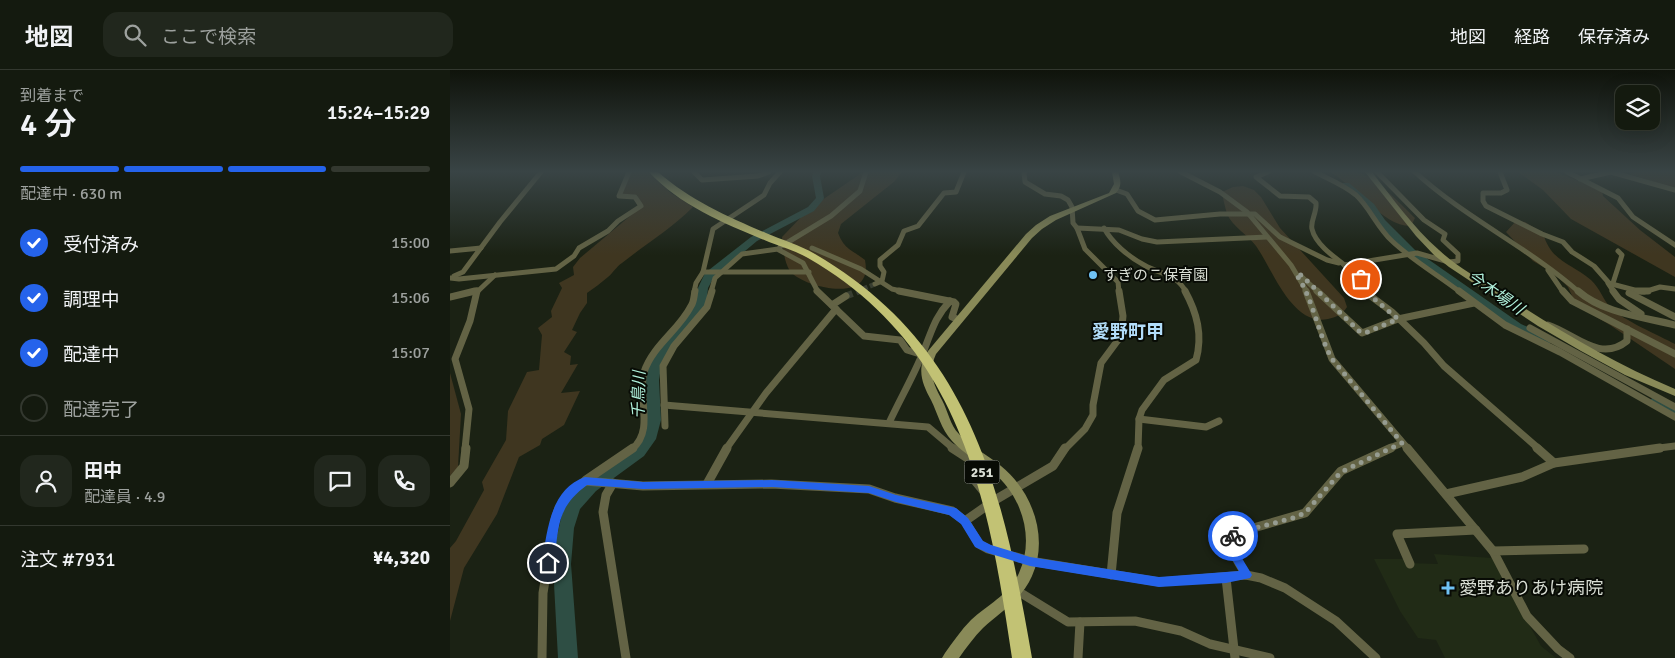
<!DOCTYPE html>
<html lang="ja">
<meta charset="utf-8">
<style>
body{margin:0;font-family:Signika,"Noto Sans JP",sans-serif;background:#21271d;color:#f1f3f6;height:100vh;display:flex;flex-direction:column;font-size:19px;white-space:nowrap}
*{box-sizing:border-box;margin:0}
p{font-size:16px;color:#9da19e}
.icon{flex:none;width:28px;height:28px;fill:none;stroke:currentColor;stroke-width:2;stroke-linecap:round;stroke-linejoin:round}
.map{position:relative;flex:1;overflow:hidden}
.details{display:flex;flex-direction:column;background:#141a0f;width:450px}
.details>*{flex:none}
.fabs{position:absolute;left:1165px;top:15px;display:grid;gap:10px}
.fabs a{display:grid;place-items:center;width:45px;height:45px;border-radius:10px;background:#141a0f;box-shadow:0 5px 20px #0002,0 0 0 1px #33382f;font-size:25px}
.pin{position:absolute;display:grid;place-items:center;width:42px;height:42px;color:#fff;margin:-21px;border:2px solid #fff;border-radius:50%;box-shadow:0 1px 5px #0007}
.courier{position:absolute;display:grid;place-items:center;width:50px;height:50px;margin:-25px;border:4px solid #2563eb;border-radius:50%;background:#fff;color:#222;box-shadow:0 1px 6px #0007}
.headline em{font-style:normal;font-weight:600}
.headline div{display:flex;flex-direction:column-reverse}
.headline{display:flex;align-items:center;justify-content:space-between;height:85px;padding:0 20px}
h1{font-size:32px;font-weight:600;line-height:38px}
.bar{display:grid;grid-template-columns:repeat(4,1fr);gap:8px 5px;align-content:center;height:60px;padding:0 20px}
.bar i{height:6px;border-radius:4px;background:#33382f}
.bar .current{background:#2563eb}
.bar p{grid-column:span 4}
.line{display:flex;align-items:center;gap:12px;padding:0 20px;border-top:1px solid #33382f}
.line div{flex:1}
.round{display:grid;place-items:center;flex:none;width:52px;height:52px;border-radius:15px;background:#21271d}
ol{padding:0 20px;list-style:none}
li{display:flex;align-items:center;gap:15px;height:55px}
li p{margin-inline-start:auto}
li .icon{padding:5px;border-radius:50%;background:#2563eb;color:#fff;stroke-width:4}
li:last-child{color:#9da19e}
li i{width:28px;height:28px;border:2px solid #33382f;border-radius:50%}
header{display:flex;align-items:center;gap:30px;box-sizing:border-box;height:70px;padding:0 25px;background:#141a0f;border-bottom:1px solid #33382f}
header strong{font-size:24px}
nav{display:flex;gap:28px;margin-inline-start:auto;font-size:18px}
.search{width:350px;height:45px;background:#21271d;display:flex;align-items:center;gap:12px;box-sizing:border-box;padding:0 18px;border-radius:15px;color:#9da19e;font-size:19px}
main{display:flex;flex:1;min-height:0}
.map>svg:first-child{display:block}
.built{fill:#212b16}
.green{fill:#3f3620}
.lines{fill:none;stroke-linecap:round;stroke-linejoin:round}
.river{fill:#2e4e44;fill-rule:evenodd}
.street-tunnel-far1{stroke:#383e31;stroke-width:5;stroke-dasharray:5 2.5;stroke-linecap:butt}
.street-tunnel{stroke:#383e31;stroke-width:7;stroke-dasharray:7 4;stroke-linecap:butt}
.street-far2{stroke:#636345;stroke-width:5}
.street-far1{stroke:#636345;stroke-width:7}
.street{stroke:#636345;stroke-width:9}
.secondary{fill:#898a58;fill-rule:evenodd}
.highway{fill:#c2c274;fill-rule:evenodd}
.route{fill:#2563eb}
.done{stroke:#969c91;stroke-width:5;stroke-dasharray:0 9}
.poi-dot{fill:#6fc2f4;stroke:#080b05;stroke-width:2}
.labels{text-anchor:middle;stroke-width:4;stroke-linejoin:round;paint-order:stroke}
.shield{fill:#080b05;stroke:#9a9f96;stroke-width:1}
.shield-label{font-size:14px;font-weight:bold;fill:#d9ded4}
.poi-label{font-size:15px;fill:#d9ded4;stroke:#080b05;text-anchor:start}
.water-label{font-size:16px;font-style:italic;fill:#b1f2dd;stroke:#080b05}
.quarter-label{font-size:18px;font-weight:bold;fill:#b2ddfa;stroke:#080b05}
.near-poi-label{font-size:18px;fill:#d9ded4;stroke:#080b05;text-anchor:start}
</style>
<header>
<strong>地図</strong>
<div class="search"><svg class="icon" aria-label="search" viewBox="0 0 24 24"><circle cx="10" cy="10" r="6"/><path d="M15 15l6 6"/></svg>ここで検索</div>
<nav><a>地図</a><a>経路</a><a>保存済み</a></nav>
</header>
<main>
<section class="details">
<div class="headline"><div><h1>4 分</h1><p>到着まで</p></div><em>15:24–15:29</em></div>
<div class="bar"><i class="current"></i><i class="current"></i><i class="current"></i><i></i><p>配達中 · 630 m</p></div>
<ol>
<li><svg class="icon" aria-label="check" viewBox="0 0 24 24"><path d="M5 12l5 5 9-10"/></svg>受付済み<p>15:00</p></li>
<li><svg class="icon" aria-label="check" viewBox="0 0 24 24"><path d="M5 12l5 5 9-10"/></svg>調理中<p>15:06</p></li>
<li><svg class="icon" aria-label="check" viewBox="0 0 24 24"><path d="M5 12l5 5 9-10"/></svg>配達中<p>15:07</p></li>
<li><i></i>配達完了</li>
</ol>
<div class="line" style="height:90px"><a class="round"><svg class="icon" aria-label="person" viewBox="0 0 24 24"><circle cx="12" cy="8" r="4"/><path d="M4 21q1-7 8-7t8 7"/></svg></a><div><b>田中</b><p>配達員 · 4.9</p></div><a class="round"><svg class="icon" aria-label="chat" viewBox="0 0 24 24"><path d="M4 5h16v11H9l-5 4z"/></svg></a><a class="round"><svg class="icon" aria-label="phone" viewBox="0 0 24 24"><path d="M5 4h4l2 5-3 2q2 4 5 5l2-3 5 2v4C11 20 4 13 5 4z"/></svg></a></div>
<div class="line" style="height:65px"><div>注文 #7931</div><b>¥4,320</b></div>
</section>
<div class="map">
<svg width="1225" height="588" viewBox="0 0 1225 588">
<rect width="100%" height="100%" fill="#1b2214"/>
<polygon class="built" points="984,484 1042,488 1091,576 1106,588 995,588 986,570 968,568 950,541 924,489 955,489 957,493 988,494"/>
<g class="green">
<path d="M 181,102 L 198,102 L 221,123 L 243,137 C 221,159 196,174 172,193 C 166,197 163,203 158,207 C 151,213 144,218 137,223 L 137,233 L 130,243 L 122,260 L 127,262 L 114,282 L 121,286 L 120,295 L 128,294 L 111,323 L 130,321 L 114,355 L 92,369 L 90,375 L 69,387 L 47,444 L 14,498 L 0,551 L 0,478 L 6,471 L 34,420 L 32,412 L 56,370 L 58,341 L 77,302 L 89,300 L 92,265 L 88,258 L 102,247 L 101,241 L 112,218 L 109,213 L 124,205 L 123,197 L 130,188 L 192,136 L 187,125 L 172,124 Z"/>
<path d="M 413,102 L 451,102 L 445,111 L 391,154 L 388,163 C 395,180 401,179 415,190 C 416,196 417,203 413,209 C 403,228 352,216 340,201 C 334,192 333,178 332,167 L 359,139 Z"/>
<path d="M 880,102 C 888,102 898,101 907,102 C 924,106 952,135 965,148 L 961,156 C 934,157 904,115 880,102 Z"/>
<polygon points="1068,102 1106,102 1152,120 1153,126 1190,160 1225,187 1225,207 1121,149 1093,120"/>
<polygon points="1187,102 1225,102 1225,119 1180,104"/>
<path d="M 793,116 L 804,120 L 811,127 L 830,158 L 894,228 L 897,237 C 892,245 886,247 878,249 C 842,257 822,198 806,176 C 798,165 782,156 777,144 C 775,137 773,129 772,122 L 783,117 Z"/>
<path d="M 1066,151 L 1075,152 L 1093,163 C 1101,192 1121,193 1141,210 C 1150,218 1153,230 1161,238 C 1171,249 1210,266 1225,274 L 1225,299 L 1160,255 L 1136,241 L 1123,228 L 1118,217 L 1105,204 L 1083,191 L 1056,162 Z"/>
<polygon points="0,303 11,344 8,397 0,406"/>
</g>
<g class="lines">
<g class="river">
<polygon points="364,102 372,102 370,106 374,128 373,130 364,141 307,171 264,207 258,218 256,238 212,291 209,310 211,350 206,369 194,386 146,421 130,439 124,458 121,494 128,588 108,588 104,514 105,475 112,444 118,431 131,416 177,384 192,368 197,350 196,310 200,290 244,237 248,218 255,203 301,167 358,137 366,128 362,106"/>
<polygon points="893,113 899,113 924,134 935,150 965,180 1071,254 1100,267 1102,270 1100,273 1092,273 1063,258 957,184 928,154 918,138 893,117"/>
<polygon points="1207,327 1225,335 1225,346 1202,334 1200,331 1202,328"/>
</g>
<polyline class="street-tunnel-far1" points="406,222 425,214"/>
<polyline class="street-tunnel" points="396,226 409,221"/>
<g class="street-far2">
<polyline points="244,102 252,110 308,106 319,102"/>
<polyline points="574,102 575,112 595,124 611,126 618,130 622,137 623,153 627,158 635,179 668,212 669,222"/>
<polyline points="731,102 770,122 797,142 841,195 857,222"/>
<path d="M 818,102 L 806,107 L 830,126 L 859,127 L 866,133 C 867,143 860,151 862,159 C 866,177 892,192 905,203 C 911,207 915,216 919,222"/>
<path d="M 865,102 C 879,109 894,115 906,125 C 920,138 927,157 942,171 C 962,190 988,205 1010,222"/>
<path d="M 965,102 C 1015,148 1078,177 1129,222"/>
<polyline points="1050,102 1057,120 1051,123 1033,123 1033,131 1036,136 1092,164 1113,172 1122,182 1144,196 1159,213"/>
<polyline points="1117,102 1168,128 1183,147 1225,175"/>
<polyline points="1161,102 1225,120"/>
<polyline points="1130,109 1161,102"/>
<polyline points="666,120 677,124 688,141 705,150 770,144 805,144 830,167 877,190 889,193"/>
<polyline points="627,158 669,160 692,169 707,172 817,167"/>
<path d="M 654,158 C 662,173 679,187 694,195 C 711,205 726,203 736,222"/>
<polyline points="362,178 411,199 442,219 455,222"/>
<polyline points="0,181 31,178"/>
<polyline points="894,195 967,183 999,192 1008,191 1008,184 993,170 995,164 974,150 927,102"/>
<polyline points="1098,200 1113,222"/>
<polyline points="253,202 359,202"/>
<polyline points="4,206 13,202 50,152 91,102"/>
<polyline points="851,206 868,222"/>
<polyline points="0,208 9,209 106,199 124,186 129,178 158,161 168,151 191,136 185,127 169,126 179,102"/>
<polyline points="1163,213 1172,185 1168,181"/>
<polyline points="425,214 432,211 434,202 430,196 430,190 448,175 454,161 468,156 494,123 506,122 514,102"/>
<polyline points="20,222 27,220"/>
<polyline points="27,222 45,205"/>
<polyline points="244,222 246,213 253,202 263,159 314,125 320,113 330,102"/>
<polyline points="261,222 265,208 292,184 328,179"/>
<polyline points="368,222 353,193 329,180 330,177 381,146 410,121 416,102"/>
<polyline points="1164,222 1158,213 1192,222"/>
<polyline points="1194,222 1210,217 1225,219"/>
</g>
<g class="street-far1">
<polyline points="367,221 414,266 450,270 457,280 470,284"/>
<polyline points="449,221 504,232 506,234 502,247 509,250"/>
<polyline points="856,221 882,289 958,379"/>
<polyline points="867,221 912,263 948,249 1024,233"/>
<polyline points="918,221 922,227 942,242 974,273 994,296 1089,379"/>
<polyline points="1009,221 1055,255 1110,282 1225,347"/>
<polyline points="1113,221 1122,231 1225,284"/>
<path d="M 1128,221 C 1153,243 1193,247 1225,255"/>
<polyline points="1163,221 1169,229 1191,244"/>
<polyline points="1187,221 1198,221"/>
<polyline points="1179,223 1225,247"/>
<polyline points="0,227 25,221"/>
<polyline points="382,235 396,226"/>
<path d="M 1098,255 C 1125,264 1150,293 1177,271 L 1177,259"/>
<polyline points="1080,258 1225,337"/>
<polyline points="214,335 478,357 504,379"/>
<polyline points="689,349 756,357 769,351"/>
<path d="M 439,353 C 451,327 466,302 476,275 C 483,257 486,246 500,231"/>
<polyline points="215,356 213,296 224,276 257,237 262,221"/>
<polyline points="15,379 19,339 5,289 20,251 27,221"/>
<path d="M 182,379 C 205,360 187,327 194,302 C 203,275 229,260 241,236 C 244,232 244,225 245,221"/>
<polyline points="276,379 316,323 386,239"/>
<polyline points="615,379 635,359 643,345 643,335 651,293 671,266 673,246 669,221"/>
<path d="M 688,379 L 689,349 L 692,340 L 714,310 L 746,290 C 753,265 747,243 735,221"/>
<polyline points="938,379 952,373"/>
<polyline points="1201,379 1225,376"/>
</g>
<g class="street">
<polyline points="502,378 519,389 526,412 535,423"/>
<polyline points="957,378 1043,481 1077,546 1108,579 1120,588"/>
<polyline points="1087,378 1104,393"/>
<polyline points="136,410 183,378"/>
<polyline points="0,413 14,396 16,378"/>
<polyline points="163,413 156,425 153,442 176,588"/>
<polyline points="257,414 277,378"/>
<polyline points="996,424 1072,407 1104,393 1210,378"/>
<polyline points="515,451 545,430 603,396 615,378"/>
<polyline points="1043,481 1134,479"/>
<polyline points="960,494 947,464 1026,460"/>
<polyline points="661,505 667,443 688,378"/>
<path d="M 796,505 C 788,490 776,479 786,463 L 855,443 L 891,401 L 941,378"/>
<polyline points="776,508 785,588"/>
<polyline points="566,520 618,552 685,551 731,561 760,574 820,588"/>
<polyline points="92,588 93,523 105,450 109,438 119,423 135,411 193,416 321,414 419,419 445,428 502,441 515,451 529,474 538,479 580,491 709,512 796,505 811,508 835,518 886,551 926,588"/>
<polyline points="628,588 630,552"/>
</g>
<g class="secondary">
<path d="M 662,102 L 668,102 C 671,111 672,116 666,123 L 606,150 L 592,159 L 582,168 L 486,284 C 478,302 483,313 492,330 C 498,341 500,355 509,364 C 521,377 538,385 551,396 C 583,422 599,468 582,506 C 572,529 551,542 533,558 C 524,567 516,578 509,588 L 492,588 L 495,583 C 503,572 511,560 521,550 C 537,535 560,524 569,503 C 585,468 572,427 544,403 C 530,392 514,384 502,371 C 491,359 488,344 481,330 C 472,313 466,299 478,281 L 576,164 L 586,155 L 600,146 L 659,123 L 664,114 Z"/>
<path d="M 915,102 L 922,102 C 943,129 963,157 989,180 C 1006,196 1026,207 1045,219 C 1103,257 1161,292 1225,319 L 1225,326 L 1175,305 L 1131,281 L 1088,256 L 999,197 L 984,185 L 966,166 Z"/>
</g>
<path class="highway" d="M 199,102 L 208,102 C 240,130 278,147 316,163 C 332,170 350,175 365,184 C 523,276 553,422 582,588 L 562,588 C 538,427 512,277 358,188 C 346,181 332,177 319,172 C 278,155 230,136 199,102 Z"/>
</g>
<linearGradient id="sky" x2="0" y2="1"><stop stop-color="#0f130b"/><stop offset="0.55" stop-color="#394445"/><stop offset="1" stop-color="#394445" stop-opacity="0"/></linearGradient>
<rect width="1225" height="185" fill="url(#sky)"/>
<path class="route" d="M 135,407 L 193,412 L 322,410 L 419,416 L 446,425 L 506,438 L 518,448 L 533,471 L 541,475 L 580,487 L 709,507 L 789,501 C 782,488 772,477 779,463 L 783,461 L 788,466 C 783,479 796,493 802,505 L 800,508 L 776,513 L 709,517 L 580,496 L 538,483 L 525,477 L 511,454 L 499,445 L 446,432 L 419,423 L 322,417 L 193,419 L 137,415 C 106,438 109,457 104,493 L 102,496 L 94,496 L 92,493 C 97,462 100,419 135,407 Z"/>
<g class="lines">
<path class="done" d="M 783,466 L 786,463 L 843,448 L 855,443 L 891,402 L 952,373 L 882,289 C 867,262 864,230 846,204 L 851,205 L 910,262 L 915,263 L 948,249 L 922,227 L 911,209"/>
</g>
<g class="poi-dot">
<circle cx="643" cy="205" r="5"/>
<path d="M995.5 510.5h5v5h5v5h-5v5h-5v-5h-5v-5h5z"/>
</g>
<g class="labels">
<rect class="shield" x="514.5" y="390.5" width="35" height="23" rx="4"/>
<g class="shield-label">
<text x="532" y="407">251</text>
</g>
<g class="poi-label">
<text x="653" y="210">すぎのこ保育園</text>
</g>
<g class="water-label">
<text transform="translate(1046 222) rotate(35)" y="6">今木場川</text>
<text transform="translate(188 325) rotate(-89)" y="6">千鳥川</text>
</g>
<g class="quarter-label">
<text x="678" y="268">愛野町甲</text>
</g>
<g class="near-poi-label">
<text x="1009" y="524">愛野ありあけ病院</text>
</g>
</g>
</svg>
<div class="fabs">
<a><svg class="icon" aria-label="layers" viewBox="0 0 24 24"><path d="M12 4l9 5-9 5-9-5zM3 14l9 5 9-5"/></svg></a>
</div>
<div class="pin" style="left:911px;top:209px;background:#ea580c"><svg class="icon" aria-label="bag" viewBox="0 0 24 24"><path d="M5 8h14l-1 12H6zM9 8a3 3 0 0 1 6 0"/></svg></div>
<div class="pin" style="left:98px;top:493px;background:#1f2937"><svg class="icon" aria-label="home" viewBox="0 0 24 24"><path d="M3 11l9-7 9 7M6 9v11h12V9"/></svg></div>
<div class="courier" style="left:783px;top:466px"><svg class="icon" aria-label="bike" viewBox="0 0 24 24"><circle cx="6" cy="16" r="4"/><circle cx="18" cy="16" r="4"/><path d="M6 16l4-8h5l3 8M10 8l3 8H6M13 5h3"/></svg></div>
</div>
</main>
